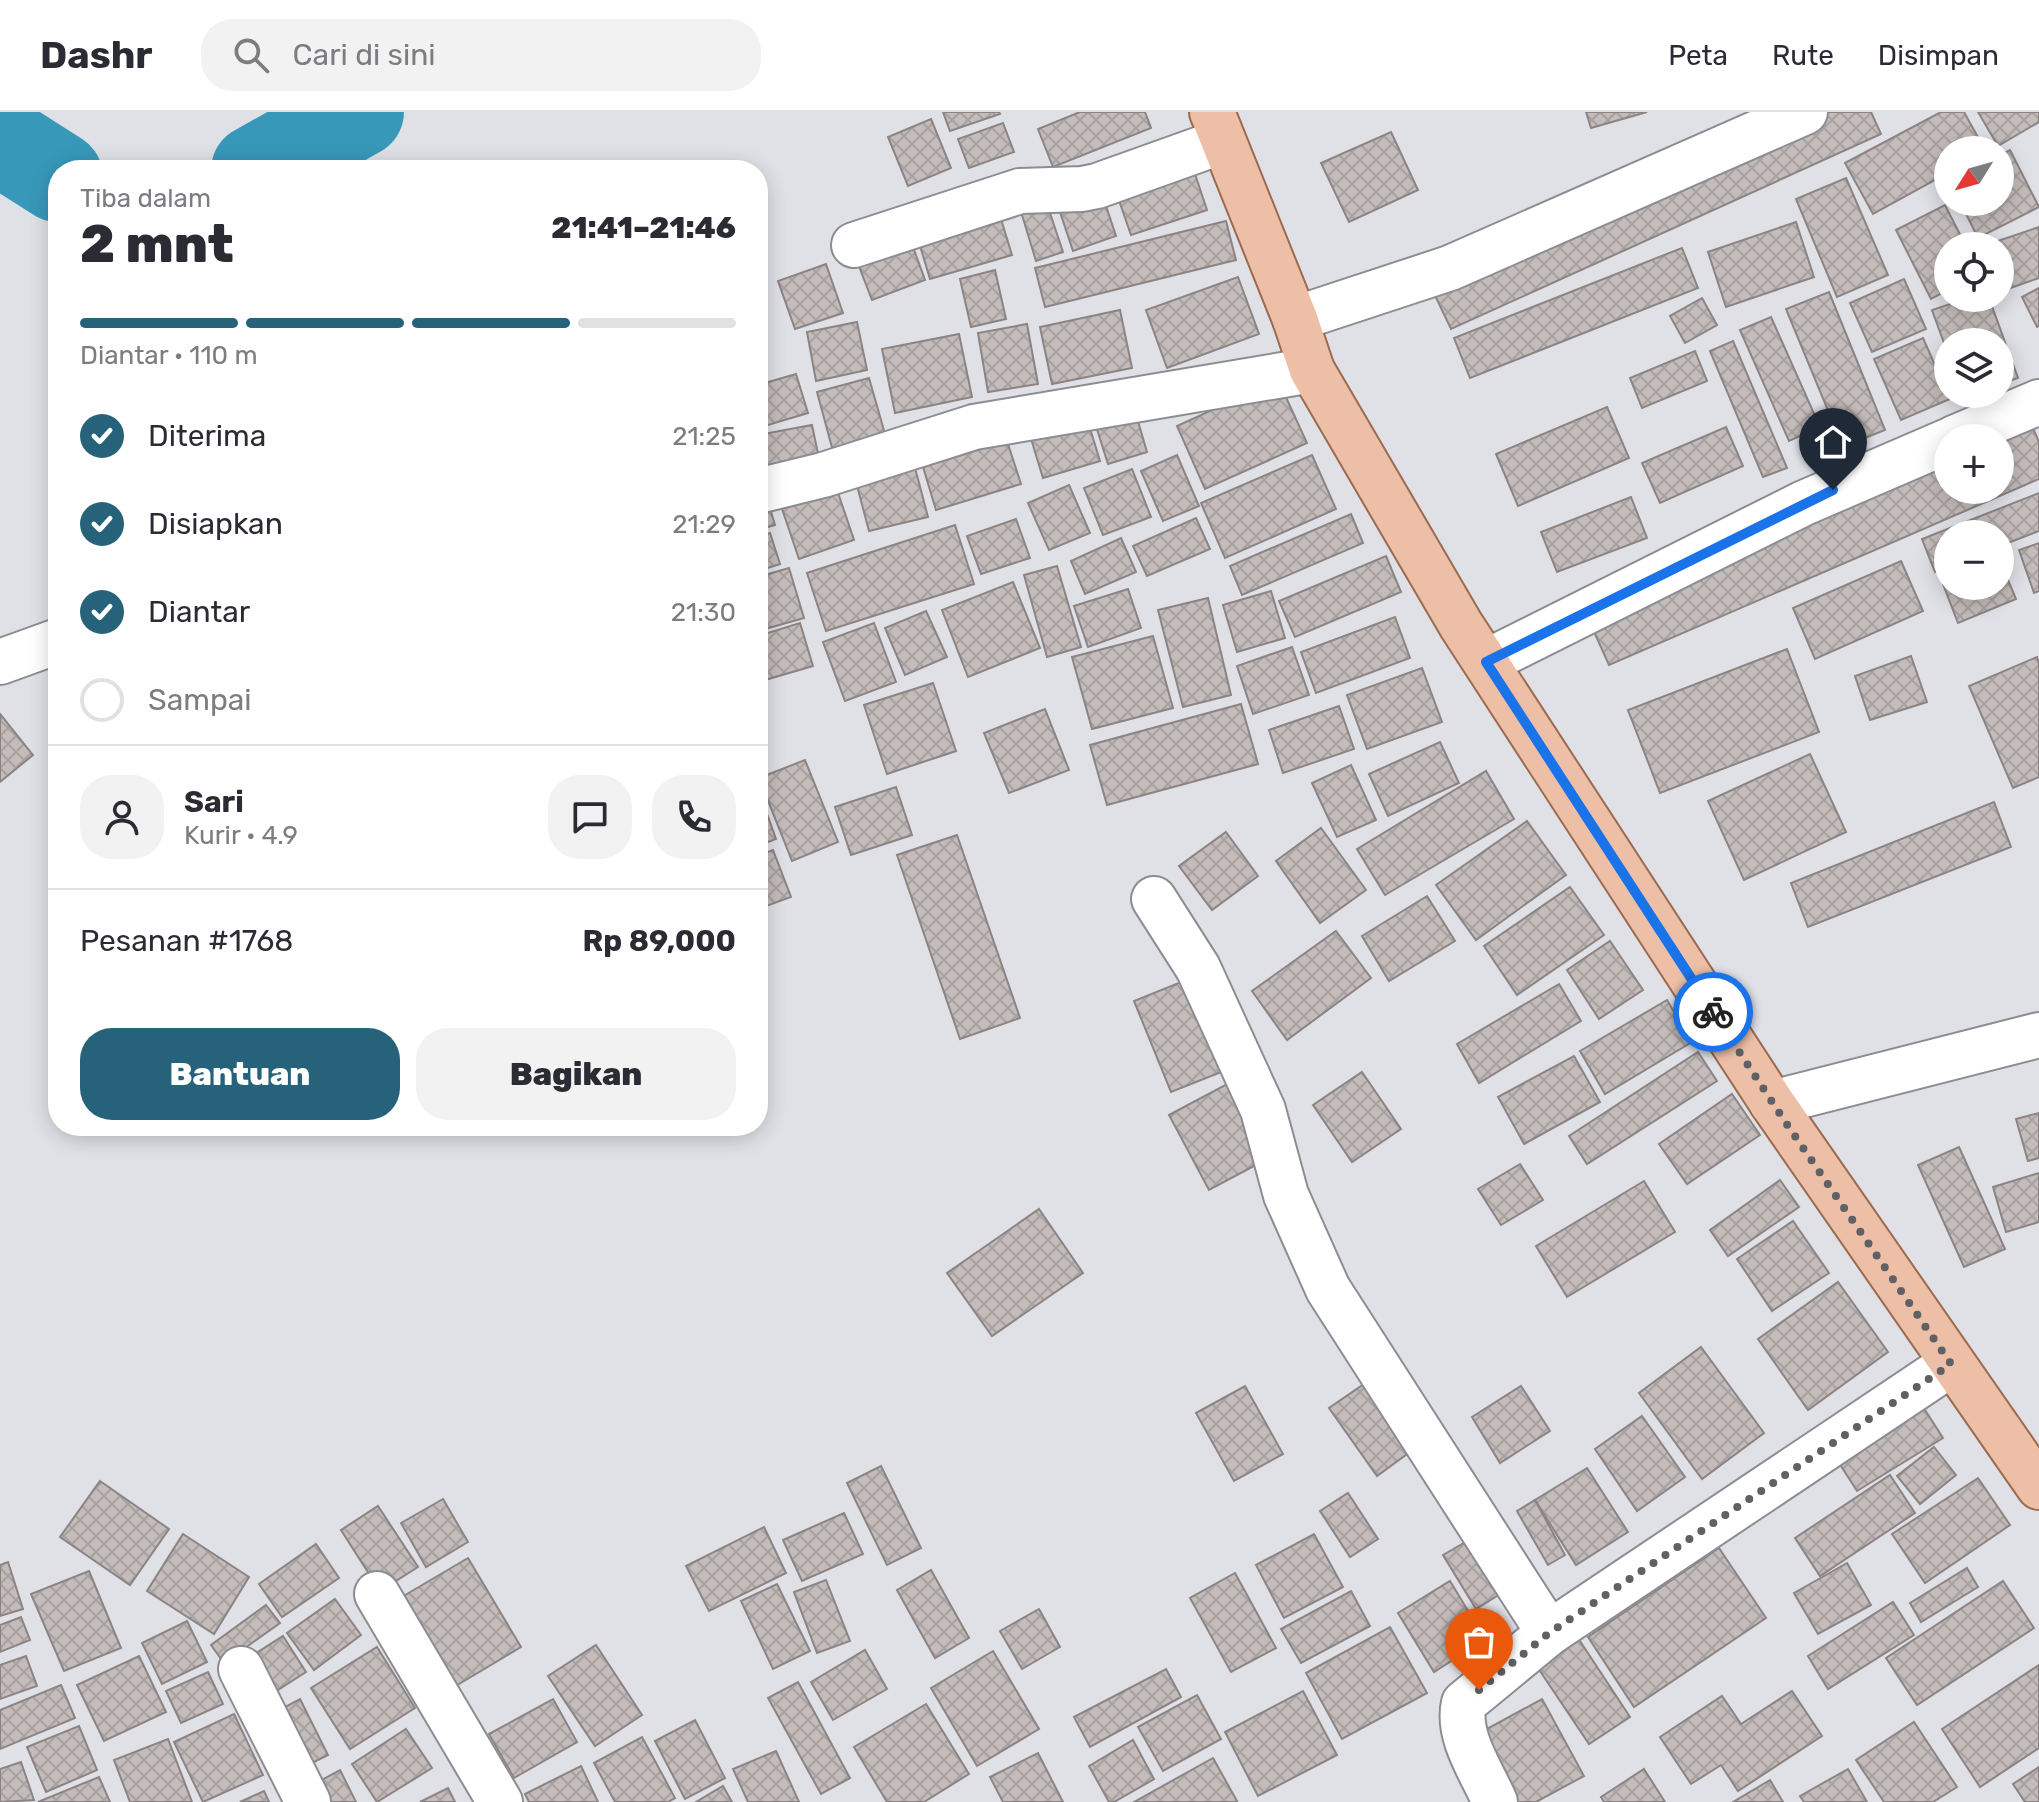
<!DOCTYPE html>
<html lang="id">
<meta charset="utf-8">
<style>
body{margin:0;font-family:Rubik,sans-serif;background:#f2f2f3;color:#2b2b33;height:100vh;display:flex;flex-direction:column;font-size:30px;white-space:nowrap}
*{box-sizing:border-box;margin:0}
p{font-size:26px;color:#7c7c81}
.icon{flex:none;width:44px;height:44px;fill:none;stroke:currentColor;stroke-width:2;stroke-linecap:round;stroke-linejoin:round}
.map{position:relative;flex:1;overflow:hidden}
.panel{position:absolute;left:48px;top:48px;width:720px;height:976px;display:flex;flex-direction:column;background:#fff;border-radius:32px;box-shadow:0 4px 20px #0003}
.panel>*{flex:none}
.needle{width:52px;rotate:233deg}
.controls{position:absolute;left:1934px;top:24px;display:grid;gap:16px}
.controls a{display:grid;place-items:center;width:80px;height:80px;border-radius:50%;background:#fff;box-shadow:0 4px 20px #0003;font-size:40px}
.pin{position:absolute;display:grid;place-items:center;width:68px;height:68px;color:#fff;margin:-82px -34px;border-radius:50% 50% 50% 0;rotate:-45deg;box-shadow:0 0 8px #0007}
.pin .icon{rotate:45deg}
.courier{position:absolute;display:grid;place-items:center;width:80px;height:80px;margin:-40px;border:6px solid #1a73e8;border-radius:50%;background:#fff;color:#222;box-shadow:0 2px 10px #0007}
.overview em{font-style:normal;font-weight:800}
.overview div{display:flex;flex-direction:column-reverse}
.overview{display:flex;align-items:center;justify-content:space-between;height:136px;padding:0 32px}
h1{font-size:52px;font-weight:800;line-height:60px}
.bar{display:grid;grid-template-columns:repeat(4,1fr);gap:12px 8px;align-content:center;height:96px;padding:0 32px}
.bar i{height:10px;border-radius:6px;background:#e1e1e2}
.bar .on{background:#26637a}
.bar p{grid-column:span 4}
.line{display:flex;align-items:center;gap:20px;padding:0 32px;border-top:2px solid #e1e1e2}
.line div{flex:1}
.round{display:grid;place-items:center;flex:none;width:84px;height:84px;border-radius:32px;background:#f2f2f3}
ol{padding:0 32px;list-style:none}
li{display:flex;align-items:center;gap:24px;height:88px}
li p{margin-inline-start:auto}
li .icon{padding:8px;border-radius:50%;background:#26637a;color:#fff;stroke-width:4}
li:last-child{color:#7c7c81}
li i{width:44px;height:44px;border:4px solid #e1e1e2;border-radius:50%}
.action{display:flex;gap:16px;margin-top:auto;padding:16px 32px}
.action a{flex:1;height:92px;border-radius:32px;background:#26637a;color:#fff;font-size:32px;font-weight:800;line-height:92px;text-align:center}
.action a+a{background:#f2f2f3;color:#2b2b33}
header{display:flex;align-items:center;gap:48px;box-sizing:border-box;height:112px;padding:0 40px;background:#fff;border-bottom:2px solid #e1e1e2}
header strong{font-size:38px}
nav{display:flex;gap:44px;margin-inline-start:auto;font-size:28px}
.search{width:560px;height:72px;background:#f2f2f3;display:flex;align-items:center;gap:20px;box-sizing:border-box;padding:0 28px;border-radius:32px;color:#7c7c81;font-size:30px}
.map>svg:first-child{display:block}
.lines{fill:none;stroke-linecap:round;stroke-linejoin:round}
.river{stroke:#3898b9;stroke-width:90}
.building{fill:url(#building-cross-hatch);stroke:#8c8484;stroke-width:2}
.minor-casing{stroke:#8b8d93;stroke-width:48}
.major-casing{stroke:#9b6a4f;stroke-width:48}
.minor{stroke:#fff;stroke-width:44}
.major{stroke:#ecbfa6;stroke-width:44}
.done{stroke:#606164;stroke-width:8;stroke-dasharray:0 14.4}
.route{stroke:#1a73e8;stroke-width:10}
</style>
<header>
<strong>Dashr</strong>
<div class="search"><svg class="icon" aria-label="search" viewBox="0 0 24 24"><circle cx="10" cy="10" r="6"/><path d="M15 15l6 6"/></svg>Cari di sini</div>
<nav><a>Peta</a><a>Rute</a><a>Disimpan</a></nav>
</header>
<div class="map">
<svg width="2039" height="1690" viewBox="0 0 2039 1690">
<defs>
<pattern id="building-cross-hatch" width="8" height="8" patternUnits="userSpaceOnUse" patternTransform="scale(2)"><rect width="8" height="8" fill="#c4bcbb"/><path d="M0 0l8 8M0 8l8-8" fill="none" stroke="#a8a1a0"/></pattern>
</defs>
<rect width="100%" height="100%" fill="#dfe1e7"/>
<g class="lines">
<g class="river">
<polyline points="0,28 58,65"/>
<polyline points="256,58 359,0"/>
</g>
</g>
<g class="building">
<polygon points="943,0 999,0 1000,2 950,19"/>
<polygon points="1080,0 1145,0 1151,16 1053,55 1038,17"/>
<polygon points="1586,0 1647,0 1591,16"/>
<polygon points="1806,0 1871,0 1881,22 1451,217 1429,171"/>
<polygon points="1941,0 1964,0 1985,38 1948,38 1948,61 1873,102 1845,51"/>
<polygon points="1978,0 2039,0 2039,10 1998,34"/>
<polygon points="931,7 951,56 908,74 888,25"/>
<polygon points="1003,11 1014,40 969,56 958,27"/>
<polygon points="1391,20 1418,78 1349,110 1321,51"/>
<polygon points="2010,38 2039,95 1978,126 1960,90 2000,90 2000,43"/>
<polygon points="1192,53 1207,98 1131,123 1115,77"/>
<polygon points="1846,66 1888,163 1837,185 1796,87"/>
<polygon points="1101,79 1116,124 1073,139 1058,94"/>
<polygon points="1045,86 1063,140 1036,149 1019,93"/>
<polygon points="1945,93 1966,134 1948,134 1948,178 1931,187 1896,118"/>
<polygon points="997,94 1012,143 930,167 915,117"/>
<polygon points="1226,109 1236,148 1045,195 1035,156"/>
<polygon points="1796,110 1814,165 1726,195 1708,140"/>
<polygon points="2039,115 2039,166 2002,179 2000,134 1986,133"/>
<polygon points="909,124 925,168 872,188 855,144"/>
<polygon points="1682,136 1698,176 1470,266 1454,226"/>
<polygon points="826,152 843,201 795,217 778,169"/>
<polygon points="995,158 1006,207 971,215 960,167"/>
<polygon points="1238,165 1259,222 1167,256 1146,198"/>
<polygon points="1904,167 1926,217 1872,240 1850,191"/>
<polygon points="2039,176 2039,214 2037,215 2022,185"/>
<polygon points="1829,180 1885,318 1843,335 1786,197"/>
<polygon points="1702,186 1717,213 1685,231 1670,204"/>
<polygon points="1968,186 1989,186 2018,266 2000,272 2000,230 1948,230 1948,242 1932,198"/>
<polygon points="1120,198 1132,256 1052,272 1040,215"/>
<polygon points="1771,205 1820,315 1789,329 1740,218"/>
<polygon points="857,210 867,258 816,269 807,220"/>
<polygon points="1027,212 1038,272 988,280 978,221"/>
<polygon points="959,222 972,285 895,301 882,237"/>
<polygon points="1923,226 1950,287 1901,308 1874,247"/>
<polygon points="1733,229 1787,356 1763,365 1710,239"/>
<polygon points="1695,239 1707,269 1642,296 1630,266"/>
<polygon points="796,262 808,301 758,316 758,273"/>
<polygon points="869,266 887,329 834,343 817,280"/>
<polygon points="1278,268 1307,331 1205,377 1177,314"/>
<polygon points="1607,295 1629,346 1518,394 1496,342"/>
<polygon points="1135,299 1147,340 1108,352 1095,311"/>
<polygon points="1085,300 1100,349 1043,366 1028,317"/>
<polygon points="2030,309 2039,330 2039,367 1609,553 1586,502 1948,345 1948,378 2000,378 2000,326"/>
<polygon points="812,313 821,356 758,368 758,323"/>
<polygon points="1726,315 1743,354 1660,391 1642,351"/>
<polygon points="1007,329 1021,372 936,398 923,355"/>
<polygon points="1177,343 1199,394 1163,409 1141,359"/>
<polygon points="1312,343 1336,397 1225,446 1201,391"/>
<polygon points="914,352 928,405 869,419 855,366"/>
<polygon points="1132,357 1151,405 1103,423 1084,376"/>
<polygon points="833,366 854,428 799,447 778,385"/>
<polygon points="1069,373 1090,421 1049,438 1028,391"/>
<polygon points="765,380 775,413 758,418 758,382"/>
<polygon points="2039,381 2039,419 2000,434 2000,422 1948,422 1948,455 1935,460 1922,427"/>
<polygon points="1631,385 1647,426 1557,460 1541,420"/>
<polygon points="1351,402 1363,431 1242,483 1230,454"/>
<polygon points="1196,406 1210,437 1147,464 1133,434"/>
<polygon points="1016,407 1030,446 981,462 967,424"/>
<polygon points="955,413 974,472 826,519 807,461"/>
<polygon points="770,421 780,452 758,459 758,425"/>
<polygon points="1121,426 1136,460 1085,482 1071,449"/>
<polygon points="2039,431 2039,479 2034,481 2019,438"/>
<polygon points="1386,444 1401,480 1295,525 1279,489"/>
<polygon points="1901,449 1923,499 1815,547 1793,496"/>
<polygon points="2000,449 2016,487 1958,511 1943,472 1948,470 1948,474 2000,474"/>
<polygon points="1057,454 1081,535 1047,545 1024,463"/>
<polygon points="789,456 804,506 758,519 758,465"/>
<polygon points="1013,470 1040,536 968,565 942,498"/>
<polygon points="1128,477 1141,516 1088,535 1074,494"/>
<polygon points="1271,479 1285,526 1237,540 1223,493"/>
<polygon points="1208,486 1231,583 1183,595 1158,498"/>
<polygon points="926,499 947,545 905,563 885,516"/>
<polygon points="1395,505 1410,546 1316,581 1301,540"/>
<polygon points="800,511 813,554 758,570 758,524"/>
<polygon points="874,511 896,570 845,589 823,530"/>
<polygon points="1153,524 1173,596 1092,617 1072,545"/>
<polygon points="1292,535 1309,583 1253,602 1237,554"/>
<polygon points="1787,537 1819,620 1660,681 1628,598"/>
<polygon points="1911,544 1927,590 1870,608 1855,564"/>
<polygon points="2037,545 2039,551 2039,665 2013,676 1969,574"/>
<polygon points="1422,556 1442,610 1367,637 1347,583"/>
<polygon points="933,571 956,639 887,662 864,593"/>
<polygon points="1241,592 1258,652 1107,693 1090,633"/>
<polygon points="1339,594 1354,637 1283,661 1269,618"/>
<polygon points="1045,597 1069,658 1009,681 984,621"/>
<polygon points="0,602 33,643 0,670"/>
<polygon points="1440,630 1459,671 1388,704 1369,662"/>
<polygon points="1810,642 1846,720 1744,768 1708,689"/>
<polygon points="805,648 838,730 792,749 759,666"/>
<polygon points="1351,653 1376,708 1337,725 1312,671"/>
<polygon points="1486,659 1514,707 1385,783 1357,737"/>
<polygon points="896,675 912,723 851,743 835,695"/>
<polygon points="758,677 776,727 758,734"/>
<polygon points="1994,690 2011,735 1808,815 1791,771"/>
<polygon points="1527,709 1566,763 1476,828 1436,773"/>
<polygon points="1321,716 1366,778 1320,811 1276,749"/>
<polygon points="1226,720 1258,764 1212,798 1179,754"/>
<polygon points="957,723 1020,906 960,927 897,743"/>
<polygon points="773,738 791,785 758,797 758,744"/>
<polygon points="1570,775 1604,823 1517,883 1484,834"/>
<polygon points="1427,784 1455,829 1389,869 1362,824"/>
<polygon points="1336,819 1371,866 1287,928 1252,879"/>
<polygon points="1610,829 1643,878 1599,907 1567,858"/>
<polygon points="1191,866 1229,957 1171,980 1134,889"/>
<polygon points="1559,872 1581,909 1479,971 1457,932"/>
<polygon points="1667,888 1692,930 1605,982 1580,939"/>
<polygon points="1698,940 1717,969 1587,1052 1569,1024"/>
<polygon points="1574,944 1600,990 1524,1032 1498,985"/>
<polygon points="1362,960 1401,1017 1352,1050 1313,993"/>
<polygon points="1229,971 1269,1046 1209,1078 1169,1003"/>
<polygon points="1732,982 1760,1023 1687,1072 1659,1032"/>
<polygon points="2039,1001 2039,1046 2028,1049 2016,1007"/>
<polygon points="1959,1035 2005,1137 1964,1155 1918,1053"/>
<polygon points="1520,1052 1543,1088 1501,1113 1478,1077"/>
<polygon points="2039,1061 2039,1110 2006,1120 1993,1075"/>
<polygon points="1780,1068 1799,1095 1728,1144 1710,1118"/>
<polygon points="1644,1069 1675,1120 1567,1185 1536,1134"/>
<polygon points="1039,1097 1083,1161 992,1224 947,1161"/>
<polygon points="1793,1109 1829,1161 1772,1199 1737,1147"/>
<polygon points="1838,1170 1888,1240 1808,1298 1758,1227"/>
<polygon points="1701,1235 1764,1321 1702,1367 1639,1281"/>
<polygon points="1367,1270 1414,1337 1377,1364 1329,1296"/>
<polygon points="1245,1274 1283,1342 1234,1369 1196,1301"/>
<polygon points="1521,1274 1550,1319 1500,1351 1472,1305"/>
<polygon points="1918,1287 1943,1326 1857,1379 1832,1340"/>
<polygon points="1642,1304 1685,1365 1637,1399 1595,1337"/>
<polygon points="1934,1335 1956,1363 1920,1392 1897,1364"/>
<polygon points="881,1354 921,1436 887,1453 847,1371"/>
<polygon points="1587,1356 1628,1420 1576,1453 1535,1388"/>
<polygon points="1890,1363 1915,1401 1820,1464 1795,1426"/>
<polygon points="1978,1366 2010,1413 1925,1471 1892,1422"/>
<polygon points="100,1369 169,1417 130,1473 60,1425"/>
<polygon points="1348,1381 1378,1427 1350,1445 1320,1399"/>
<polygon points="443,1387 468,1430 426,1455 401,1411"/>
<polygon points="1535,1388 1565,1443 1548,1453 1517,1399"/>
<polygon points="378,1394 418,1455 380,1479 341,1418"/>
<polygon points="844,1401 863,1442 802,1469 783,1428"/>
<polygon points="764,1415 786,1461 709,1499 686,1454"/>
<polygon points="1481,1421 1513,1474 1476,1497 1443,1443"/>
<polygon points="183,1422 249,1465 214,1522 147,1479"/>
<polygon points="1314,1422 1343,1475 1284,1506 1256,1453"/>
<polygon points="316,1432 339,1466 282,1505 259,1472"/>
<polygon points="1719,1436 1766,1506 1634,1595 1588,1525"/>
<polygon points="468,1446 521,1535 449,1578 395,1489"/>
<polygon points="8,1450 23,1497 0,1504 0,1453"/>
<polygon points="1847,1451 1871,1493 1818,1522 1794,1481"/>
<polygon points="1967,1456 1978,1475 1921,1510 1910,1491"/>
<polygon points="931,1458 969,1526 935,1546 897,1478"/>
<polygon points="89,1459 121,1536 64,1559 31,1482"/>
<polygon points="1235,1461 1276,1536 1231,1560 1190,1486"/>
<polygon points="826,1468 850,1529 817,1541 794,1480"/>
<polygon points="1450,1469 1485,1527 1434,1560 1398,1501"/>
<polygon points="2003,1469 2034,1516 1917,1593 1886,1546"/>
<polygon points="777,1472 810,1539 773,1557 741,1489"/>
<polygon points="1351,1479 1370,1514 1301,1551 1281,1517"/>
<polygon points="335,1487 361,1523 314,1558 287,1521"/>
<polygon points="1893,1490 1914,1523 1828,1577 1808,1544"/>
<polygon points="266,1493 280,1511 224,1551 211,1533"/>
<polygon points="1039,1497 1060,1535 1022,1557 1000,1519"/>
<polygon points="21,1505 30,1528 0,1540 0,1513"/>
<polygon points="187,1509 207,1550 162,1572 142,1531"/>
<polygon points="1390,1515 1427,1581 1342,1627 1306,1561"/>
<polygon points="283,1524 306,1560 270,1583 247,1547"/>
<polygon points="1578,1526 1630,1605 1589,1632 1536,1553"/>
<polygon points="596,1533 642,1603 595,1634 548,1564"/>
<polygon points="377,1535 415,1596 350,1637 311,1576"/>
<polygon points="865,1538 887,1577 833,1608 811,1570"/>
<polygon points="993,1539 1039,1617 977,1654 931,1576"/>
<polygon points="26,1544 37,1574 0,1587 0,1553"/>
<polygon points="139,1544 166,1600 104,1629 77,1573"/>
<polygon points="2039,1553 2039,1636 1980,1675 1942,1617"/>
<polygon points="1166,1557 1181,1585 1090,1635 1074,1605"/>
<polygon points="208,1560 223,1592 181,1611 166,1579"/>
<polygon points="798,1570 850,1666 821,1682 768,1586"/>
<polygon points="61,1573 75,1606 0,1637 0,1598"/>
<polygon points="1303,1579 1337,1643 1258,1684 1225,1620"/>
<polygon points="1792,1579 1822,1624 1738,1679 1721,1653 1691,1672 1660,1625 1722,1584 1741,1612"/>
<polygon points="1197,1583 1221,1627 1163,1659 1138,1615"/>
<polygon points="300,1587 328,1643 298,1658 270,1603"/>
<polygon points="553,1587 577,1630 514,1666 489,1622"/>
<polygon points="1542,1587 1584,1664 1536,1690 1512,1690 1476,1623"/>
<polygon points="926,1592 969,1662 924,1690 887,1690 854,1635"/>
<polygon points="234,1602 263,1663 203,1690 174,1630"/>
<polygon points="695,1608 725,1666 685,1687 655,1629"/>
<polygon points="1914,1610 1957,1675 1933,1690 1884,1690 1856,1648"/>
<polygon points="79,1614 97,1658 46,1680 27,1635"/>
<polygon points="406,1617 432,1656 377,1690 352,1652"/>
<polygon points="642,1625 675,1686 668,1690 615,1690 594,1651"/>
<polygon points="168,1627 192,1690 130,1690 114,1648"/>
<polygon points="1133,1628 1154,1667 1114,1690 1109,1690 1089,1654"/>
<polygon points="776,1639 799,1690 748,1690 733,1657"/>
<polygon points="1038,1641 1063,1690 1003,1690 990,1665"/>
<polygon points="1213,1646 1237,1689 1235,1690 1134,1690"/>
<polygon points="21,1650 34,1688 0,1690 0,1657"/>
<polygon points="581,1654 598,1690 529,1690 525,1682"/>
<polygon points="2039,1655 2039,1690 2025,1690 2013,1672"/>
<polygon points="1644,1657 1665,1690 1604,1690 1601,1685"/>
<polygon points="1848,1657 1867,1690 1804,1690 1800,1684"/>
<polygon points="340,1658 356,1690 312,1690 305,1677"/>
<polygon points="99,1665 110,1690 38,1690"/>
<polygon points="1770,1668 1783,1690 1733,1690"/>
<polygon points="723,1674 732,1690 696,1690"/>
<polygon points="448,1676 455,1690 420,1690"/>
<polygon points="264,1679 269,1690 240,1690"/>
</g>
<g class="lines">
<g class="minor-casing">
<g id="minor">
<polyline points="854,133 1020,79 1082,77 1097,74 1223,29"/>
<polyline points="1295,207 1450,156 1805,0"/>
<polyline points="1954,326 2039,290"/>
<polyline points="758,379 823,363 974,315 1312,258"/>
<polyline points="0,550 58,529"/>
<polyline points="1486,550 1804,391 1948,329"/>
<polyline points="1154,787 1198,856 1263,998 1286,1083 1328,1177 1549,1521"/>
<polyline points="1772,991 2039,923"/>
<polyline points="377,1482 500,1690"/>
<polyline points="241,1557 308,1690"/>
<path d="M 1495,1690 C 1482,1660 1456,1624 1464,1591 L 1549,1521 L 1951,1252"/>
</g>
</g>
<g class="major-casing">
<polyline id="major" points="1212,0 1295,207 1312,258 1461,513 1772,991 2039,1375"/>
</g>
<use href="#minor" class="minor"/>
<use href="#major" class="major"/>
</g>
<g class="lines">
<polyline class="done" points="1479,1578 1549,1521 1951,1252 1788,1014 1713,900"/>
<polyline class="route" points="1713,900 1486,550 1833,378"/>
</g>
</svg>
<div class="controls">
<a><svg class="needle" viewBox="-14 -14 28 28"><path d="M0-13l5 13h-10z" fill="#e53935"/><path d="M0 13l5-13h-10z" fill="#7c7c81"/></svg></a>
<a><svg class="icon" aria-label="locate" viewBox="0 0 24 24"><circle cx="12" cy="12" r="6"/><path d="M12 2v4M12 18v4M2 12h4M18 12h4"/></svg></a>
<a><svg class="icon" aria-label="layers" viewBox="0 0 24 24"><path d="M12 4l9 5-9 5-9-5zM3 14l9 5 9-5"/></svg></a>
<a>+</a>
<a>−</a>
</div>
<div class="pin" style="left:1479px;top:1578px;background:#ea580c"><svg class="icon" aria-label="bag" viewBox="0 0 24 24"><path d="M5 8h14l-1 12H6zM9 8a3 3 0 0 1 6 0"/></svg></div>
<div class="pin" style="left:1833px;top:378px;background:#1f2937"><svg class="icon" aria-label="home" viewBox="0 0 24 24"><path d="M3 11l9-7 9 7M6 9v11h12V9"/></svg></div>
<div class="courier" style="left:1713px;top:900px"><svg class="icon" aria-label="bike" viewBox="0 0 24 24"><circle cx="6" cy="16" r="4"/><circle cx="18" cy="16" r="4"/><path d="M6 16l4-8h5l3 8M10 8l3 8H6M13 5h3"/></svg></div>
<section class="panel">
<div class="overview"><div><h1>2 mnt</h1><p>Tiba dalam</p></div><em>21:41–21:46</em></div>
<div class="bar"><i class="on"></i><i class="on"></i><i class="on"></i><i></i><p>Diantar · 110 m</p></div>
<ol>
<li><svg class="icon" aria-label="check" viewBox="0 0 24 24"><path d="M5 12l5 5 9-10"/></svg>Diterima<p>21:25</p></li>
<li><svg class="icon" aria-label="check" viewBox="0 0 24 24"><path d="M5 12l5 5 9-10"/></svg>Disiapkan<p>21:29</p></li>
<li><svg class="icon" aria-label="check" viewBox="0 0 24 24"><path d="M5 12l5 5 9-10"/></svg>Diantar<p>21:30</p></li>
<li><i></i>Sampai</li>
</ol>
<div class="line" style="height:144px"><a class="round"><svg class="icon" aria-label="person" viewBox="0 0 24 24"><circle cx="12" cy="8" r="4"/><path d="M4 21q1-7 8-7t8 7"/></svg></a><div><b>Sari</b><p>Kurir · 4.9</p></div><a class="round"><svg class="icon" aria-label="chat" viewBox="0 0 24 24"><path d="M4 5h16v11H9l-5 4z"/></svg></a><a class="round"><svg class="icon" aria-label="phone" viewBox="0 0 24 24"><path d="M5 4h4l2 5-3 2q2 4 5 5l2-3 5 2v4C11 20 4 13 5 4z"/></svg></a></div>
<div class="line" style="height:104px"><div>Pesanan #1768</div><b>Rp 89,000</b></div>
<div class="action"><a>Bantuan</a><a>Bagikan</a></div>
</section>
</div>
